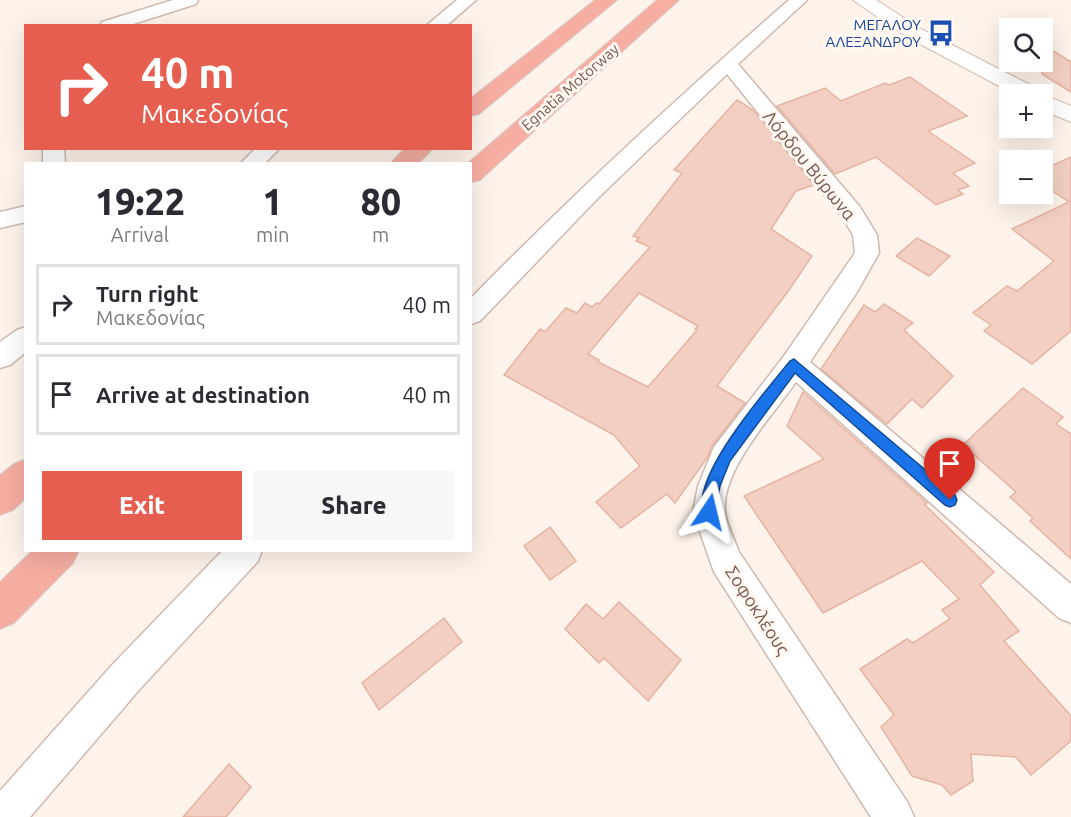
<!DOCTYPE html>
<html lang="en">
<head>
<meta charset="utf-8">
<style>
	body { margin:0; font-family:Ubuntu,sans-serif; background:#f7f7f7; color:#2b2b33; height:100vh; display:flex; flex-direction:column; font-size:22px; white-space:nowrap }
	* { box-sizing:border-box; margin:0 }
	p { font-size:20px; color:#7c7c81 }
	.icon { flex:none; width:33px; height:33px; fill:none; stroke:currentColor; stroke-width:2; stroke-linecap:round; stroke-linejoin:round }
	.map { position:relative; flex:1; overflow:hidden }
	.drawer { position:absolute; left:24px; top:162px; width:448px; height:390px; display:flex; flex-direction:column; background:#fff; border-radius:0px; box-shadow:0 6px 24px #0002 }
	.drawer>* { flex:none }
	.guide { position:absolute; left:24px; top:24px; width:448px; height:126px; border-radius:0px; box-shadow:0 6px 24px #0002; background:#e65e50; color:#fff; overflow:hidden }
	.controls { position:absolute; left:999px; top:18px; display:grid; gap:12px }
	.controls a { display:grid; place-items:center; width:54px; height:54px; border-radius:0px; background:#fff; box-shadow:0 6px 24px #0002; font-size:30px }
	.pin { position:absolute; display:grid; place-items:center; width:51px; height:51px; color:#fff; margin:-62px -26px; border-radius:50% 50% 50% 0; rotate:-45deg; box-shadow:0 0 6px #0007 }
	.pin .icon { rotate:45deg }
	.me { position:absolute; width:66px; margin:-33px; rotate:10deg; stroke-linejoin:round; filter:drop-shadow(0 0 4px #0008) }
	.turn { display:flex; align-items:center; gap:21px; height:126px; padding:0 18px; font-size:27px }
	.turn .icon { width:78px; height:78px; stroke-width:2.5 }
	.turn b { display:block; font-size:42px; line-height:51px }
	.eta { display:flex; justify-content:space-evenly; align-items:center; height:102px; text-align:center }
	.eta b { font-size:36px; font-weight:800; line-height:42px }
	.primary-button { display:flex; gap:12px; margin-top:auto; padding:12px 18px }
	.primary-button a { flex:1; height:69px; border-radius:0px; background:#e65e50; color:#fff; font-size:24px; font-weight:800; line-height:69px; text-align:center }
	.primary-button a+a { background:#f7f7f7; color:#2b2b33 }
	ul { padding:0; list-style:none }
	li { display:flex; align-items:center; gap:18px; height:81px; margin:0 12px 9px; padding:0 6px; border:3px solid #e1e1e2; border-radius:0px }
	li div { flex:1 }
	li b { display:block; font-size:22px }
	li em { font-style:normal }
	.map>svg:first-child { display:block }
	.building { fill:#f2cfc2; stroke:#e5b3a2; stroke-width:1.5; fill-rule:evenodd }
	.lines { fill:none; stroke-linecap:round; stroke-linejoin:round }
	.street-casing { stroke:#cfb9af; stroke-width:3 }
	.secondary-casing { stroke:#d5bbaf; stroke-width:2 }
	.highway-casing { stroke:#d9d0cd; stroke-width:2 }
	.street { fill:#fff; fill-rule:evenodd }
	.secondary { fill:#fff; fill-rule:evenodd }
	.highway { fill:#f6ada2; fill-rule:evenodd }
	.route { fill:#1a73e8; stroke:#114b97; stroke-width:1.5 }
	.labels { text-anchor:middle; dominant-baseline:central; stroke-width:6; stroke-linejoin:round; paint-order:stroke }
	.far-transit-label { font-size:15px; fill:#164399; stroke:#fff8f1; text-anchor:end }
	.far-street-label { font-size:15px; fill:#78564d; stroke:#fff8f1 }
	.street-label { font-size:18px; fill:#78564d; stroke:#fff8f1 }
</style>
</head>
<body>
<div class="map">
<svg width="1071" height="817" viewBox="0 0 1071 817">
	<rect width="100%" height="100%" fill="#fdf3ea"/>
	<g class="building">
		<polygon points="1042,44 1071,62 1071,92 1042,74"/>
		<polygon points="910,77 967,116 928,131 975,163 953,173 969,186 958,190 963,194 936,205 876,157 835,174 777,106 825,88 841,101 885,83 889,85"/>
		<path d="M 737,100 L 753,110 L 814,185 L 796,191 L 771,229 L 812,256 L 789,290 L 717,386 L 745,403 L 712,446 L 707,458 L 675,503 L 667,494 L 621,528 L 596,502 L 640,466 L 614,435 L 504,375 L 540,329 L 545,332 L 566,308 L 577,313 L 585,303 L 592,307 L 596,303 L 599,304 L 650,247 L 636,241 L 639,238 L 633,236 L 682,173 L 674,170 ZM 639,293 L 698,326 L 695,329 L 697,330 L 648,387 L 598,362 L 599,360 L 588,354 Z"/>
		<polygon points="1071,157 1071,331 1032,364 984,331 991,325 973,313 1007,286 1017,291 1054,261 1012,229 1069,202 1042,184 1042,170"/>
		<polygon points="917,238 950,256 929,276 896,256"/>
		<polygon points="884,304 913,323 904,330 953,376 922,408 912,399 887,424 821,369 864,305 875,312"/>
		<polygon points="1023,388 1063,417 1056,424 1071,434 1071,559 1030,521 1033,518 1010,497 1016,492 963,445"/>
		<polygon points="803,392 927,503 925,505 994,572 980,585 1019,631 1004,641 1071,716 1071,741 1031,775 1016,757 971,754 973,781 951,795 942,785 912,776 881,727 894,715 860,669 907,639 913,643 950,619 942,610 959,599 922,561 823,613 744,496 824,459 787,426"/>
		<polygon points="550,527 576,561 550,580 524,546"/>
		<polygon points="619,602 681,660 648,701 604,658 599,663 565,629 586,604 603,619"/>
		<polygon points="444,618 462,642 379,710 362,683"/>
		<polygon points="229,764 251,787 226,817 183,817"/>
	</g>
	<g class="lines">
		<g class="street-casing">
			<g id="street">
				<polygon points="173,0 198,0 196,4 127,26 100,26 102,22"/>
				<polygon points="457,0 476,0 446,26 426,26"/>
				<path d="M 789,0 L 807,0 L 738,64 L 860,207 L 877,235 L 879,253 L 857,292 L 810,362 L 1071,584 L 1071,623 L 1059,618 L 796,382 C 773,415 721,470 725,512 C 726,524 735,540 739,552 L 908,803 L 914,817 L 871,817 L 714,572 L 693,512 L 698,486 L 714,447 L 784,356 L 855,253 L 853,235 L 843,218 L 727,74 L 598,198 L 480,321 L 471,324 L 471,298 C 573,194 680,95 789,0 Z"/>
				<polygon points="43,148 64,148 65,164 43,164"/>
				<polygon points="256,148 280,148 264,164 240,164"/>
				<polygon points="26,206 26,222 0,228 0,212"/>
				<polygon points="26,327 26,352 10,365 0,368 0,342 17,330"/>
				<polygon points="223,550 262,550 258,561 139,690 30,817 0,817 0,791 113,664"/>
			</g>
		</g>
		<g class="secondary-casing">
			<polygon id="secondary" points="853,0 876,0 921,29 1038,89 1041,94 1042,94 1071,106 1071,122 1042,110 1042,94 1014,94 907,37"/>
		</g>
		<g class="highway-casing">
			<g id="highway">
				<polygon points="595,0 617,0 479,114 471,116 471,98"/>
				<polygon points="657,0 679,0 480,180 471,182 471,164 467,164"/>
				<polygon points="405,148 433,148 418,164 390,164"/>
				<polygon points="26,459 26,498 13,510 0,515 0,475 14,464"/>
				<polygon points="33,550 79,550 73,563 14,623 0,629 0,582"/>
			</g>
		</g>
		<use href="#street" class="street"/>
		<use href="#secondary" class="secondary"/>
		<use href="#highway" class="highway"/>
	</g>
	<path class="route" d="M 794,359 L 955,495 L 957,500 L 955,505 L 950,507 L 945,505 L 795,373 L 730,461 L 720,486 L 714,517 L 709,519 L 704,517 C 687,479 767,390 790,361 Z"/>
	<defs>
		<g id="bus-bare" transform="scale(2.07)"><path d="M-5-6H5V4H4V6H2V4H-2V6H-4V4H-5ZM-3.5-4V0h7V-4ZM-3.5 1.2v1.5H-2V1.2ZM2 1.2v1.5H3.5V1.2Z" fill="#1a4fb4" stroke="#fff8f1" stroke-width="2.5" paint-order="stroke"/></g>
	</defs>
	<g fill-rule="evenodd">
		<use href="#bus-bare" x="941" y="33"/>
	</g>
	<g class="labels">
		<g class="far-transit-label">
			<text x="921" y="24">ΜΕΓΑΛΟΥ<tspan x="921" dy="17">ΑΛΕΞΑΝΔΡΟΥ</tspan></text>
		</g>
		<g class="far-street-label">
			<text transform="translate(570 87) rotate(-41)">Egnatia Motorway</text>
		</g>
		<g class="street-label">
			<text transform="translate(810 165) rotate(51)">Λόρδου Βύρωνα</text>
			<text transform="translate(758 610) rotate(57)">Σοφοκλέους</text>
		</g>
	</g>
</svg>
<div class="controls">
<a><svg class="icon" aria-label="search" viewBox="0 0 24 24"><circle cx="10" cy="10" r="6"/><path d="M15 15l6 6"/></svg></a>
<a>+</a>
<a>−</a>
</div>
<div class="pin" style="left:950px;top:500px;background:#d93025"><svg class="icon" aria-label="arrive" viewBox="0 0 24 24"><path d="M6 21V4h12l-3 4 3 4H6"/></svg></div>
<svg class="me" style="left:709px;top:512px" viewBox="-20 -20 40 40"><path d="M0-17L14 15 0 8-14 15z" fill="#1a73e8" stroke="#fff" stroke-width="4"/></svg>
<div class="guide">
<div class="turn"><svg class="icon" aria-label="right" viewBox="0 0 24 24"><path d="M7 20v-9h11M14 6l5 5-5 5"/></svg><div><b>40 m</b>Μακεδονίας</div></div>
</div>
<section class="drawer">
<div class="eta">
<div><b>19:22</b><p>Arrival</p></div>
<div><b>1</b><p>min</p></div>
<div><b>80</b><p>m</p></div>
</div>
<ul>
<li><svg class="icon" aria-label="right" viewBox="0 0 24 24"><path d="M7 20v-9h11M14 6l5 5-5 5"/></svg><div><b>Turn right</b><p>Μακεδονίας</p></div><em>40 m</em></li>
<li><svg class="icon" aria-label="arrive" viewBox="0 0 24 24"><path d="M6 21V4h12l-3 4 3 4H6"/></svg><div><b>Arrive at destination</b></div><em>40 m</em></li>
</ul>
<div class="primary-button"><a>Exit</a><a>Share</a></div>
</section>
</div>
</body>
</html>
